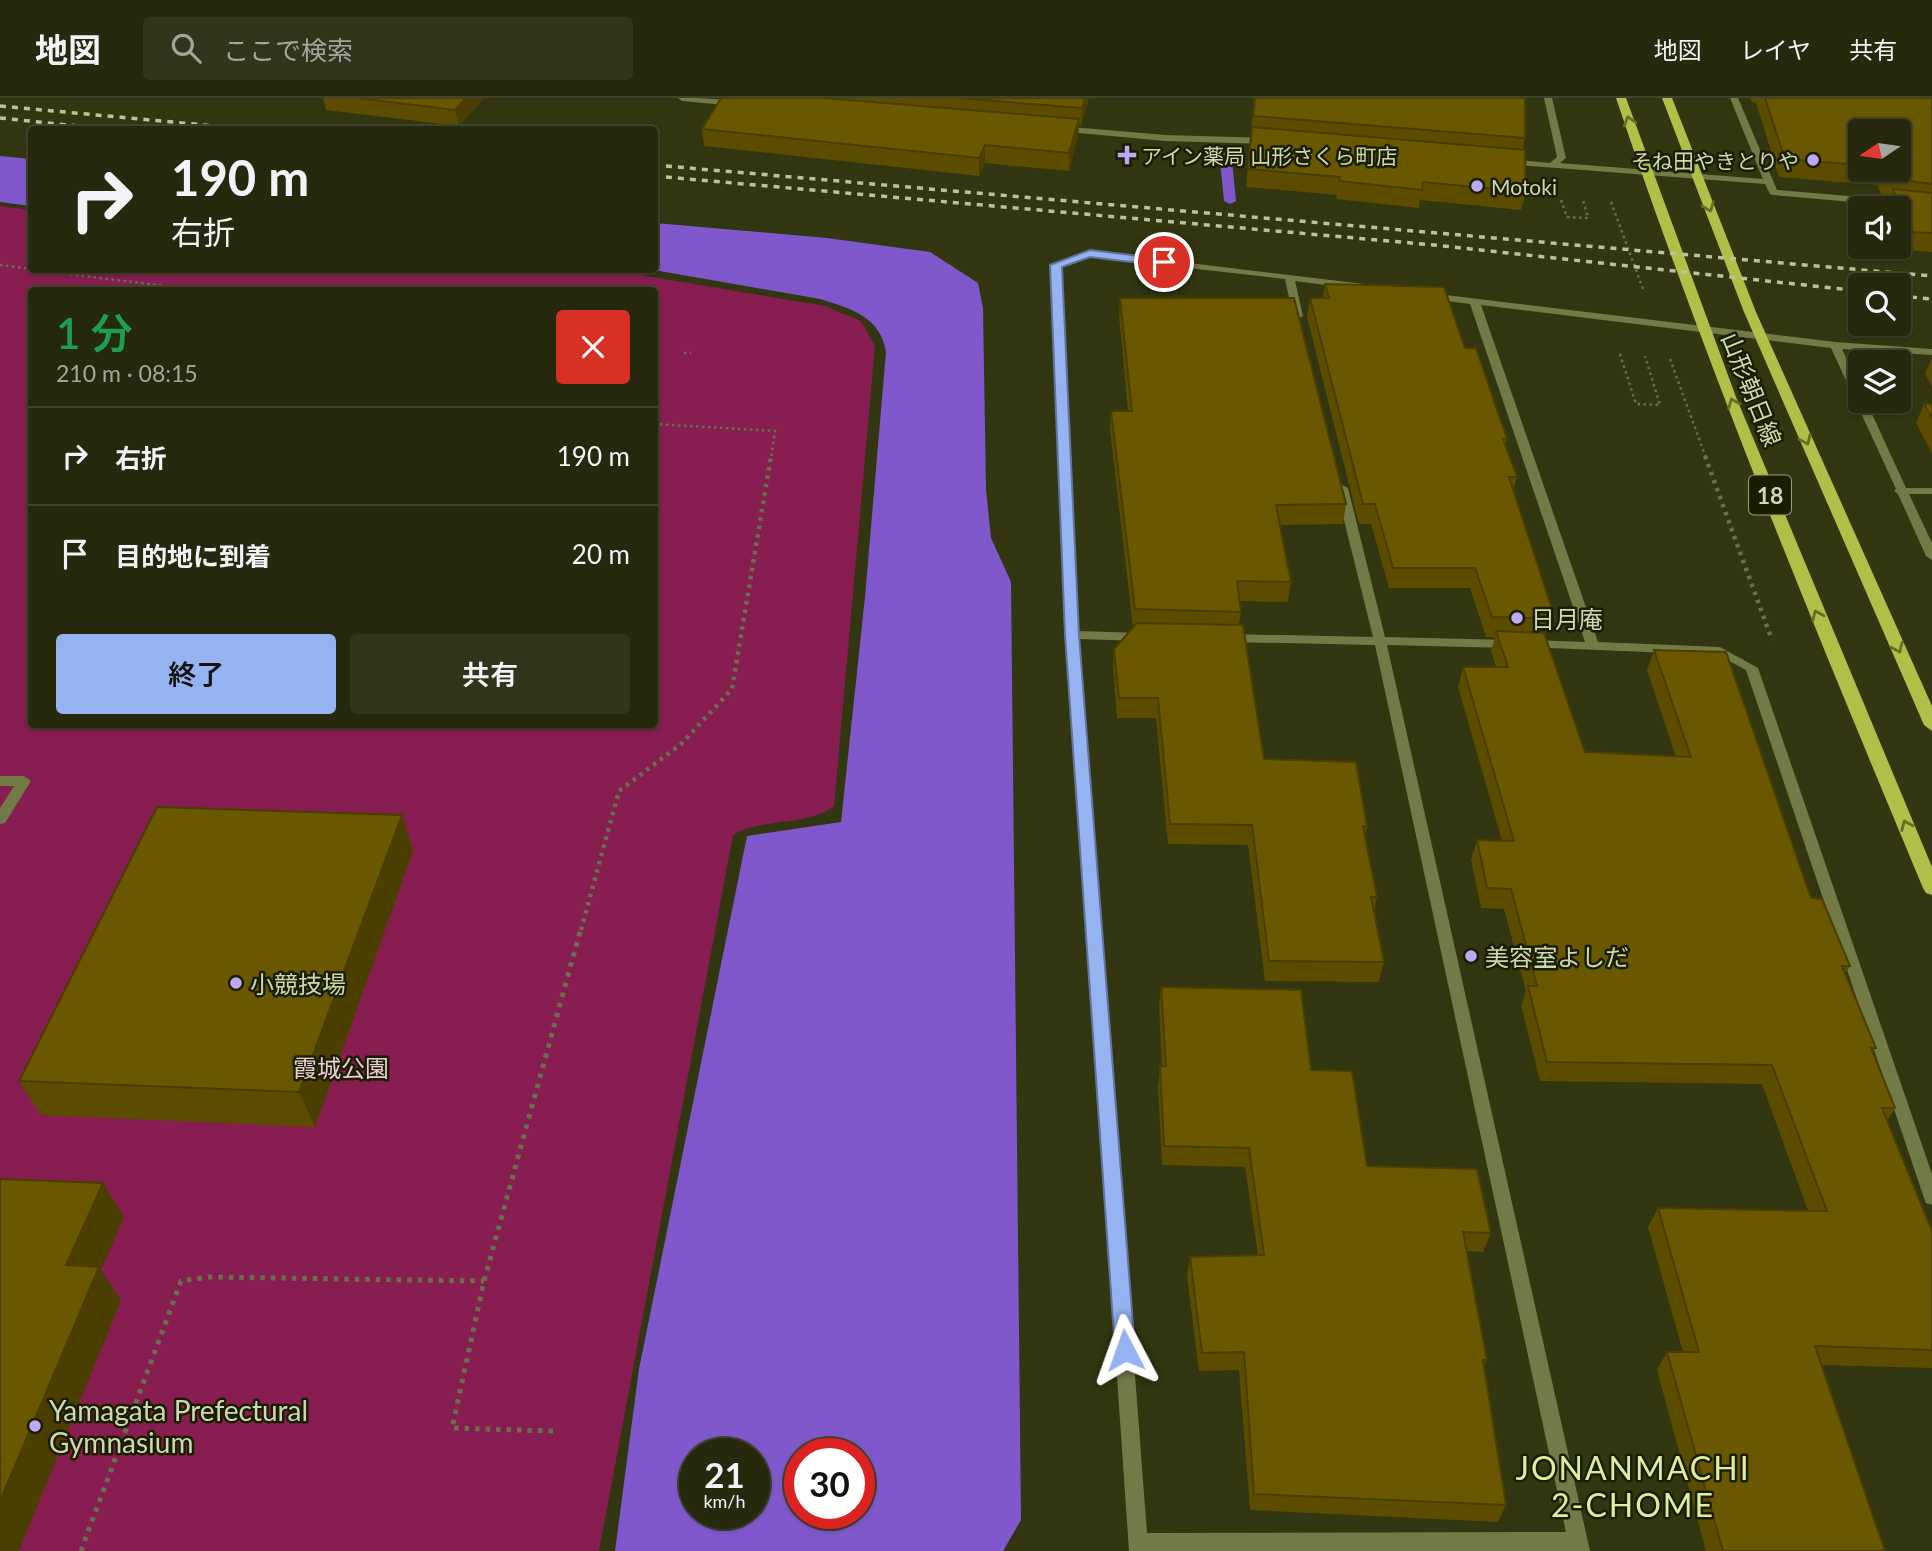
<!DOCTYPE html>
<html lang="ja">
<head>
<meta charset="utf-8">
<style>
	body { margin:0; font-family:Lato,"Noto Sans JP",sans-serif; background:#32351b; color:#f1f3f6; height:100vh; display:flex; flex-direction:column; font-size:26px; white-space:nowrap }
	* { box-sizing:border-box; margin:0 }
	p { font-size:23px; color:#a4a69d }
	.icon { flex:none; width:38px; height:38px; fill:none; stroke:currentColor; stroke-width:2; stroke-linecap:round; stroke-linejoin:round }
	.map { position:relative; flex:1; overflow:hidden }
	.side { position:absolute; left:28px; top:189px; width:630px; height:441px; display:flex; flex-direction:column; background:#26290d; border-radius:7px; box-shadow:0 2px 5px #0004,0 0 0 2px #42452e }
	.side>* { flex:none }
	.hud { position:absolute; left:28px; top:28px; width:630px; height:147px; border-radius:7px; box-shadow:0 2px 5px #0004,0 0 0 2px #42452e; background:#26290d; color:#f1f3f6; overflow:hidden }
	.needle { width:46px; rotate:257deg }
	.fabs { position:absolute; left:1848px; top:21px; display:grid; gap:14px }
	.fabs a { display:grid; place-items:center; width:63px; height:63px; border-radius:7px; background:#26290d; box-shadow:0 2px 5px #0004,0 0 0 2px #42452e; font-size:35px }
	.speed { position:absolute; left:679px; top:1340px; display:flex; gap:14px; font-size:35px; font-weight:700; text-align:center }
	.speed>* { display:grid; place-content:center; width:91px; height:91px; border-radius:50%; background:#26290d; box-shadow:0 2px 5px #0004,0 0 0 2px #42452e; line-height:1 }
	.speed small { font-size:18px; font-weight:400 }
	.speed .limit { border:10px solid #d22; background:#fff; color:#111 }
	.pin { position:absolute; display:grid; place-items:center; width:60px; height:60px; color:#fff; margin:-30px; border:4px solid #fff; border-radius:50%; box-shadow:0 2px 7px #0007 }
	.me { position:absolute; width:77px; margin:-38px; rotate:356deg; stroke-linejoin:round; filter:drop-shadow(0 0 5px #0008) }
	.turn { display:flex; align-items:center; gap:24px; height:147px; padding:0 28px; font-size:32px }
	.turn .icon { width:91px; height:91px; stroke-width:2.5 }
	.turn b { display:block; font-size:49px; line-height:60px }
	.round { display:grid; place-items:center; flex:none; width:74px; height:74px; border-radius:7px; background:#32351b }
	.headline { display:flex; align-items:center; justify-content:space-between; height:119px; padding:0 28px }
	h1 { font-size:42px; font-weight:600; line-height:52px; color:#1e9e55 }
	.primary-button { display:flex; gap:14px; margin-top:auto; padding:14px 28px }
	.primary-button a { flex:1; height:80px; border-radius:7px; background:#95b2f1; color:#111; font-size:28px; font-weight:600; line-height:80px; text-align:center }
	.primary-button a+a { background:#32351b; color:#f1f3f6 }
	ul { padding:0; list-style:none }
	li { display:flex; align-items:center; gap:21px; height:98px; padding:0 28px; border-top:2px solid #42452e }
	li div { flex:1 }
	li b { display:block; font-size:26px }
	li em { font-style:normal }
	header { display:flex; align-items:center; gap:42px; box-sizing:border-box; height:98px; padding:0 35px; background:#26290d; border-bottom:2px solid #42452e }
	header strong { font-size:33px }
	nav { display:flex; gap:38px; margin-inline-start:auto; font-size:24px }
	.search { width:490px; height:63px; background:#32351b; display:flex; align-items:center; gap:18px; box-sizing:border-box; padding:0 24px; border-radius:7px; color:#a4a69d; font-size:26px }
	.map>svg:first-child { display:block }
	.green { fill:#871d51; fill-rule:evenodd }
	.water { fill:#7f59cb; fill-rule:evenodd }
	.lines { fill:none; stroke-linecap:round; stroke-linejoin:round }
	.stream { fill:#7f59cb; fill-rule:evenodd }
	.path-far2 { stroke:#6a704b; stroke-width:2.5; stroke-dasharray:2.5 3.5; stroke-linecap:butt }
	.path-far1 { stroke:#6a704b; stroke-width:4.5; stroke-dasharray:3.5 5; stroke-linecap:butt }
	.path { stroke:#6a704b; stroke-width:5; stroke-dasharray:4.5 6; stroke-linecap:butt }
	.service { fill:#727a45; fill-rule:evenodd }
	.minor { fill:#727a45; fill-rule:evenodd }
	.primary { fill:#b1bf48; fill-rule:evenodd }
	.rail { stroke:#bbc29e; stroke-width:3.5; stroke-dasharray:6 6; stroke-linecap:butt }
	.wall { fill:#5b4c00; fill-rule:evenodd }
	.shaded-wall { fill:#4a3e00 }
	.building { fill:#6a5800; stroke:#4a3e00; stroke-width:2 }
	.oneway { stroke:#666e24 }
	.route { fill:#95b2f1; stroke:#61749d; stroke-width:2 }
	.poi-dot { fill:#bda9f5; stroke:#1a1e01; stroke-width:2.5 }
	.labels { text-anchor:middle; dominant-baseline:central; stroke-width:5; stroke-linejoin:round; paint-order:stroke }
	.far-poi-label { font-size:21px; fill:#d0d7b3; stroke:#1a1e01; text-anchor:start }
	.shield { fill:#1a1e01; stroke:#99a07e; stroke-width:2 }
	.shield-label { font-size:23px; font-weight:bold; fill:#d0d7b3 }
	.street-label { font-size:24px; fill:#d0d7b3; stroke:#1a1e01 }
	.poi-label { font-size:24px; fill:#d0d7b3; stroke:#1a1e01; text-anchor:start }
	.park-label { font-size:24px; fill:#ebcad5; stroke:#1a1e01 }
	.near-poi-label { font-size:28px; fill:#d0d7b3; stroke:#1a1e01; text-anchor:start }
	.near-neighbourhood-label { font-size:32px; letter-spacing:2px; fill:#e0eca2; stroke:#1a1e01 }
</style>
</head>
<body>
<header>
<strong>地図</strong>
<div class="search"><svg class="icon" aria-label="search" viewBox="0 0 24 24"><circle cx="10" cy="10" r="6"/><path d="M15 15l6 6"/></svg>ここで検索</div>
<nav><a>地図</a><a>レイヤ</a><a>共有</a></nav>
</header>
<div class="map">
<svg width="1932" height="1453" viewBox="0 0 1932 1453">
	<rect width="100%" height="100%" fill="#323711"/>
	<path class="green" d="M 0,108 L 31,112 L 32,172 L 611,172 L 825,208 L 861,223 L 875,248 L 834,708 C 806,729 764,719 733,737 L 599,1453 L 0,1453 ZM 32,192 L 654,192 L 654,626 L 32,626 Z"/>
	<g class="water">
		<polygon points="0,58 31,61 31,108 0,104"/>
		<path d="M 655,125 L 827,140 L 930,154 L 978,185 L 983,210 L 986,391 L 991,440 L 1011,484 L 1021,1422 L 1003,1453 L 615,1453 L 639,1271 L 747,738 L 841,724 L 865,499 L 886,254 C 881,219 850,210 820,201 L 654,172 ZM 695,1356 L 754,1356 L 754,1416 L 695,1416 ZM 800,1356 L 859,1356 L 859,1416 L 800,1416 Z"/>
	</g>
	<g class="lines">
		<polygon class="stream" points="1225,50 1231,53 1236,103 1230,106 1224,103 1219,53"/>
		<g class="path-far2">
			<polyline points="1561,102 1567,119 1588,120 1583,102"/>
			<polyline points="1611,104 1643,191"/>
			<polyline points="0,167 32,171"/>
			<polyline points="34,172 199,192"/>
			<polyline points="684,255 691,255"/>
			<polyline points="1620,256 1636,306 1660,307 1645,258"/>
			<polyline points="1670,261 1706,360"/>
			<polyline points="654,326 775,333 771,360"/>
		</g>
		<g class="path-far1">
			<polyline points="1705,358 1772,542"/>
			<polyline points="581,832 619,693 681,646 732,591 771,358"/>
		</g>
		<g class="path">
			<polyline points="553,1333 452,1330 484,1183 581,830"/>
			<polyline points="81,1453 181,1183 209,1179 484,1183"/>
		</g>
		<g class="service">
			<path d="M 678,0 C 696,0 724,0 740,5 L 736,8 L 682,3 Z"/>
			<polygon points="1544,0 1552,0 1566,60 1560,65 1763,81 1730,0 1738,0 1777,92 1932,105 1932,111 1773,97 1770,96 1765,86 1504,66 1502,64 1507,61 1550,65 1557,59"/>
			<polygon points="1060,28 1165,37 1267,40 1271,43 1267,46 1165,43 1057,33 1057,29"/>
			<polygon points="0,678 24,678 31,683 5,725 0,726 0,710 14,688 0,688"/>
		</g>
		<g class="minor">
			<polygon points="1090,153 1364,186 1369,189 1364,192 1295,183 1303,218 1298,221 1293,218 1285,181 1091,159 1061,169 1078,533 1142,535 1148,539 1142,543 1079,541 1147,1435 1566,1434 1375,547 1229,544 1223,540 1229,536 1373,539 1336,390 1342,387 1348,390 1385,539 1510,542 1516,546 1510,550 1387,547 1590,1453 1129,1453 1066,537 1051,167"/>
			<polygon points="1429,195 1835,244 1932,251 1932,257 1842,251 1860,290 1860,303 1866,303 1906,390 1932,390 1932,396 1909,396 1932,445 1932,462 1926,458 1898,396 1894,393 1896,391 1831,250 1481,207 1598,544 1720,549 1758,570 1932,1076 1932,1107 1926,1105 1924,1100 1746,572 1718,557 1526,549 1524,546 1530,542 1585,544 1470,206 1425,200 1425,196"/>
		</g>
		<g class="primary">
			<path d="M 1616,0 L 1626,0 L 1736,299 L 1932,769 L 1932,797 L 1926,795 L 1923,790 C 1814,529 1706,268 1616,0 Z"/>
			<polygon points="1662,0 1672,0 1756,214 1932,608 1932,633 1924,627 1744,214"/>
		</g>
		<g class="rail">
			<polyline points="0,8 258,32"/>
			<polyline points="0,20 117,32"/>
			<polyline points="654,67 1932,178"/>
			<polyline points="654,78 1434,147 1860,193"/>
			<polyline points="1899,198 1932,201"/>
		</g>
	</g>
	<g class="wall">
		<polygon points="323,0 484,0 459,28 326,12"/>
		<polygon points="721,0 1089,0 1081,27 1079,27 1078,38 1069,73 985,65 979,78 704,48 702,31"/>
		<polygon points="1254,0 1525,40 1523,51 1526,94 1521,112 1420,102 1419,110 1336,101 1337,97 1246,89"/>
		<path d="M 1750,0 L 1932,0 L 1932,154 L 1902,152 L 1899,144 L 1899,110 L 1886,110 L 1890,99 L 1882,98 L 1877,87 L 1779,79 L 1756,5 L 1752,4 ZM 1860,33 L 1899,72 L 1860,72 Z"/>
		<polygon points="1325,186 1465,250 1507,341 1505,347 1517,379 1513,392 1552,511 1546,531 1536,531 1535,534 1585,654 1676,659 1647,572 1654,552 1811,800 1850,868 1845,876 1876,950 1873,954 1895,1010 1887,1023 1932,1133 1932,1270 1821,1267 1885,1453 1706,1453 1657,1272 1667,1254 1683,1254 1648,1129 1658,1110 1808,1113 1762,986 1540,983 1521,908 1526,893 1504,811 1481,810 1471,762 1477,742 1502,743 1458,589 1463,569 1496,569 1491,553 1495,540 1486,539 1470,490 1389,490 1371,426 1359,426 1307,219 1310,200 1323,200"/>
		<polygon points="1120,200 1346,406 1343,426 1280,427 1291,484 1288,504 1240,503 1241,514 1239,527 1264,661 1367,728 1365,738 1377,799 1374,813 1384,864 1379,884 1265,883 1248,747 1168,746 1156,620 1117,620 1113,571 1114,551 1133,529 1110,332 1111,313 1128,313 1119,218"/>
		<polygon points="1932,260 1932,289 1925,276"/>
		<polygon points="1924,306 1932,306 1932,355 1916,325"/>
		<polygon points="402,717 413,753 315,1029 41,1017 19,983"/>
		<polygon points="1161,889 1311,972 1367,1068 1491,1135 1483,1154 1466,1153 1487,1262 1484,1269 1506,1407 1498,1424 1250,1412 1239,1272 1199,1273 1187,1178 1190,1159 1258,1157 1245,1069 1162,1067 1158,988 1160,968 1162,968 1159,908"/>
	</g>
	<g class="shaded-wall">
		<polygon points="466,0 484,0 459,28 455,12"/>
		<polygon points="1085,0 1089,0 1081,27 1082,10"/>
		<polygon points="1079,21 1078,38 1069,73 1069,55"/>
		<polygon points="985,47 985,65 979,78 979,60"/>
		<polygon points="402,717 413,753 315,1029 299,994"/>
		<polygon points="103,1085 124,1119 101,1172 121,1202 19,1453 0,1453 0,1403 66,1167"/>
	</g>
	<g class="building">
		<polygon points="358,0 466,0 455,12"/>
		<polygon points="721,0 824,0 1079,21 1069,55 985,47 979,60 702,31"/>
		<polygon points="959,0 1085,0 1082,10"/>
		<polygon points="1255,0 1525,0 1525,40 1253,18"/>
		<polygon points="1765,0 1932,0 1932,86 1889,80 1885,72 1899,72 1899,33 1860,33 1860,67 1785,61"/>
		<polygon points="1252,29 1525,52 1526,94 1423,84 1422,92 1339,83 1340,79 1248,71"/>
		<polygon points="1893,91 1932,95 1932,135 1909,134"/>
		<polygon points="1325,186 1444,189 1465,250 1476,250 1507,341 1503,341 1517,379 1509,379 1552,511 1536,511 1539,520 1492,519 1475,470 1393,470 1375,406 1363,406 1310,200 1329,200"/>
		<polygon points="1120,200 1294,200 1346,406 1276,407 1291,484 1237,483 1241,514 1135,511 1111,313 1132,313"/>
		<polygon points="1924,306 1932,306 1932,320"/>
		<polygon points="1137,525 1243,527 1264,661 1356,664 1367,728 1363,728 1377,799 1371,799 1384,864 1269,863 1252,727 1170,726 1158,600 1119,600 1114,551"/>
		<polygon points="1496,533 1544,535 1585,654 1691,659 1654,552 1726,554 1811,800 1822,801 1850,868 1842,868 1876,950 1871,950 1895,1010 1882,1010 1932,1133 1932,1252 1815,1248 1885,1453 1723,1453 1667,1254 1699,1254 1658,1110 1827,1113 1772,967 1547,964 1528,888 1537,888 1511,791 1487,790 1477,742 1514,743 1463,569 1508,569"/>
		<polygon points="157,709 402,717 299,994 19,983"/>
		<polygon points="1161,889 1301,892 1311,972 1352,973 1367,1068 1477,1071 1491,1135 1463,1134 1487,1262 1483,1262 1506,1407 1254,1396 1244,1254 1202,1255 1190,1159 1264,1157 1249,1050 1164,1048 1160,968 1166,968"/>
		<polygon points="0,1081 103,1085 66,1167 99,1169 0,1403"/>
	</g>
	<defs><path id="oneway-chevron" d="M-2-3.5L2.5 0L-2 3.5" fill="none" stroke-width="1.6" stroke-linecap="round" stroke-linejoin="round" transform="scale(1.75)"/></defs>
	<g class="oneway">
		<use href="#oneway-chevron" transform="translate(1629 23) rotate(-108)"/>
		<use href="#oneway-chevron" transform="translate(1709 109) rotate(69)"/>
		<use href="#oneway-chevron" transform="translate(1733 305) rotate(-112)"/>
		<use href="#oneway-chevron" transform="translate(1806 342) rotate(66)"/>
		<use href="#oneway-chevron" transform="translate(1817 517) rotate(-113)"/>
		<use href="#oneway-chevron" transform="translate(1898 550) rotate(66)"/>
		<use href="#oneway-chevron" transform="translate(1906 727) rotate(-113)"/>
	</g>
	<polygon class="route" points="1090,152 1164,161 1170,164 1164,168 1090,159 1062,169 1079,537 1135,1252 1132,1259 1125,1262 1118,1259 1115,1252 1065,537 1050,167"/>
	<g class="poi-dot">
		<path d="M1123.5 46.5h7v7h7v7h-7v7h-7v-7h-7v-7h7z"/>
		<circle cx="1813" cy="62" r="7"/>
		<circle cx="1477" cy="88" r="7"/>
		<circle cx="1517" cy="520" r="7"/>
		<circle cx="1471" cy="858" r="7"/>
		<circle cx="236" cy="885" r="7"/>
		<circle cx="35" cy="1328" r="7"/>
	</g>
	<g class="labels">
		<g class="far-poi-label">
			<text x="1141" y="57">アイン薬局 山形さくら町店</text>
			<text x="1799" y="62" text-anchor="end">そね田やきとりや</text>
			<text x="1491" y="88">Motoki</text>
		</g>
		<rect class="shield" x="1749" y="377.5" width="42" height="39" rx="5"/>
		<g class="shield-label">
			<text x="1770" y="397">18</text>
		</g>
		<g class="street-label">
			<text transform="translate(1752 291) rotate(68)">山形朝日線</text>
		</g>
		<g class="poi-label">
			<text x="1531" y="520">日月庵</text>
			<text x="1485" y="858">美容室よしだ</text>
			<text x="250" y="885">小競技場</text>
		</g>
		<g class="park-label">
			<text x="341" y="969">霞城公園</text>
		</g>
		<g class="near-poi-label">
			<text x="49" y="1312">Yamagata Prefectural<tspan x="49" dy="32">Gymnasium</tspan></text>
		</g>
		<g class="near-neighbourhood-label">
			<text x="1633" y="1369">JONANMACHI<tspan x="1633" dy="37">2-CHOME</tspan></text>
		</g>
	</g>
</svg>
<div class="fabs">
<a><svg class="needle" viewBox="-14 -14 28 28"><path d="M0-13l5 13h-10z" fill="#e53935"/><path d="M0 13l5-13h-10z" fill="#a4a69d"/></svg></a>
<a><svg class="icon" aria-label="sound" viewBox="0 0 24 24"><path d="M4 9h4l5-4v14l-5-4H4zM17 9q2 3 0 6"/></svg></a>
<a><svg class="icon" aria-label="search" viewBox="0 0 24 24"><circle cx="10" cy="10" r="6"/><path d="M15 15l6 6"/></svg></a>
<a><svg class="icon" aria-label="layers" viewBox="0 0 24 24"><path d="M12 4l9 5-9 5-9-5zM3 14l9 5 9-5"/></svg></a>
</div>
<div class="speed"><div>21<small>km/h</small></div><div class="limit">30</div></div>
<div class="pin" style="left:1164px;top:164px;background:#d93025"><svg class="icon" aria-label="arrive" viewBox="0 0 24 24"><path d="M6 21V4h12l-3 4 3 4H6"/></svg></div>
<svg class="me" style="left:1125px;top:1252px" viewBox="-20 -20 40 40"><path d="M0-17L14 15 0 8-14 15z" fill="#95b2f1" stroke="#fff" stroke-width="4"/></svg>
<div class="hud">
<div class="turn"><svg class="icon" aria-label="right" viewBox="0 0 24 24"><path d="M7 20v-9h11M14 6l5 5-5 5"/></svg><div><b>190 m</b>右折</div></div>
</div>
<section class="side">
<div class="headline"><div><h1>1 分</h1><p>210 m · 08:15</p></div><a class="round" style="background:#d93025;color:#fff"><svg class="icon" aria-label="close" viewBox="0 0 24 24"><path d="M6 6l12 12M18 6L6 18"/></svg></a></div>
<ul>
<li><svg class="icon" aria-label="right" viewBox="0 0 24 24"><path d="M7 20v-9h11M14 6l5 5-5 5"/></svg><div><b>右折</b></div><em>190 m</em></li>
<li><svg class="icon" aria-label="arrive" viewBox="0 0 24 24"><path d="M6 21V4h12l-3 4 3 4H6"/></svg><div><b>目的地に到着</b></div><em>20 m</em></li>
</ul>
<div class="primary-button"><a>終了</a><a>共有</a></div>
</section>
</div>
</body>
</html>
